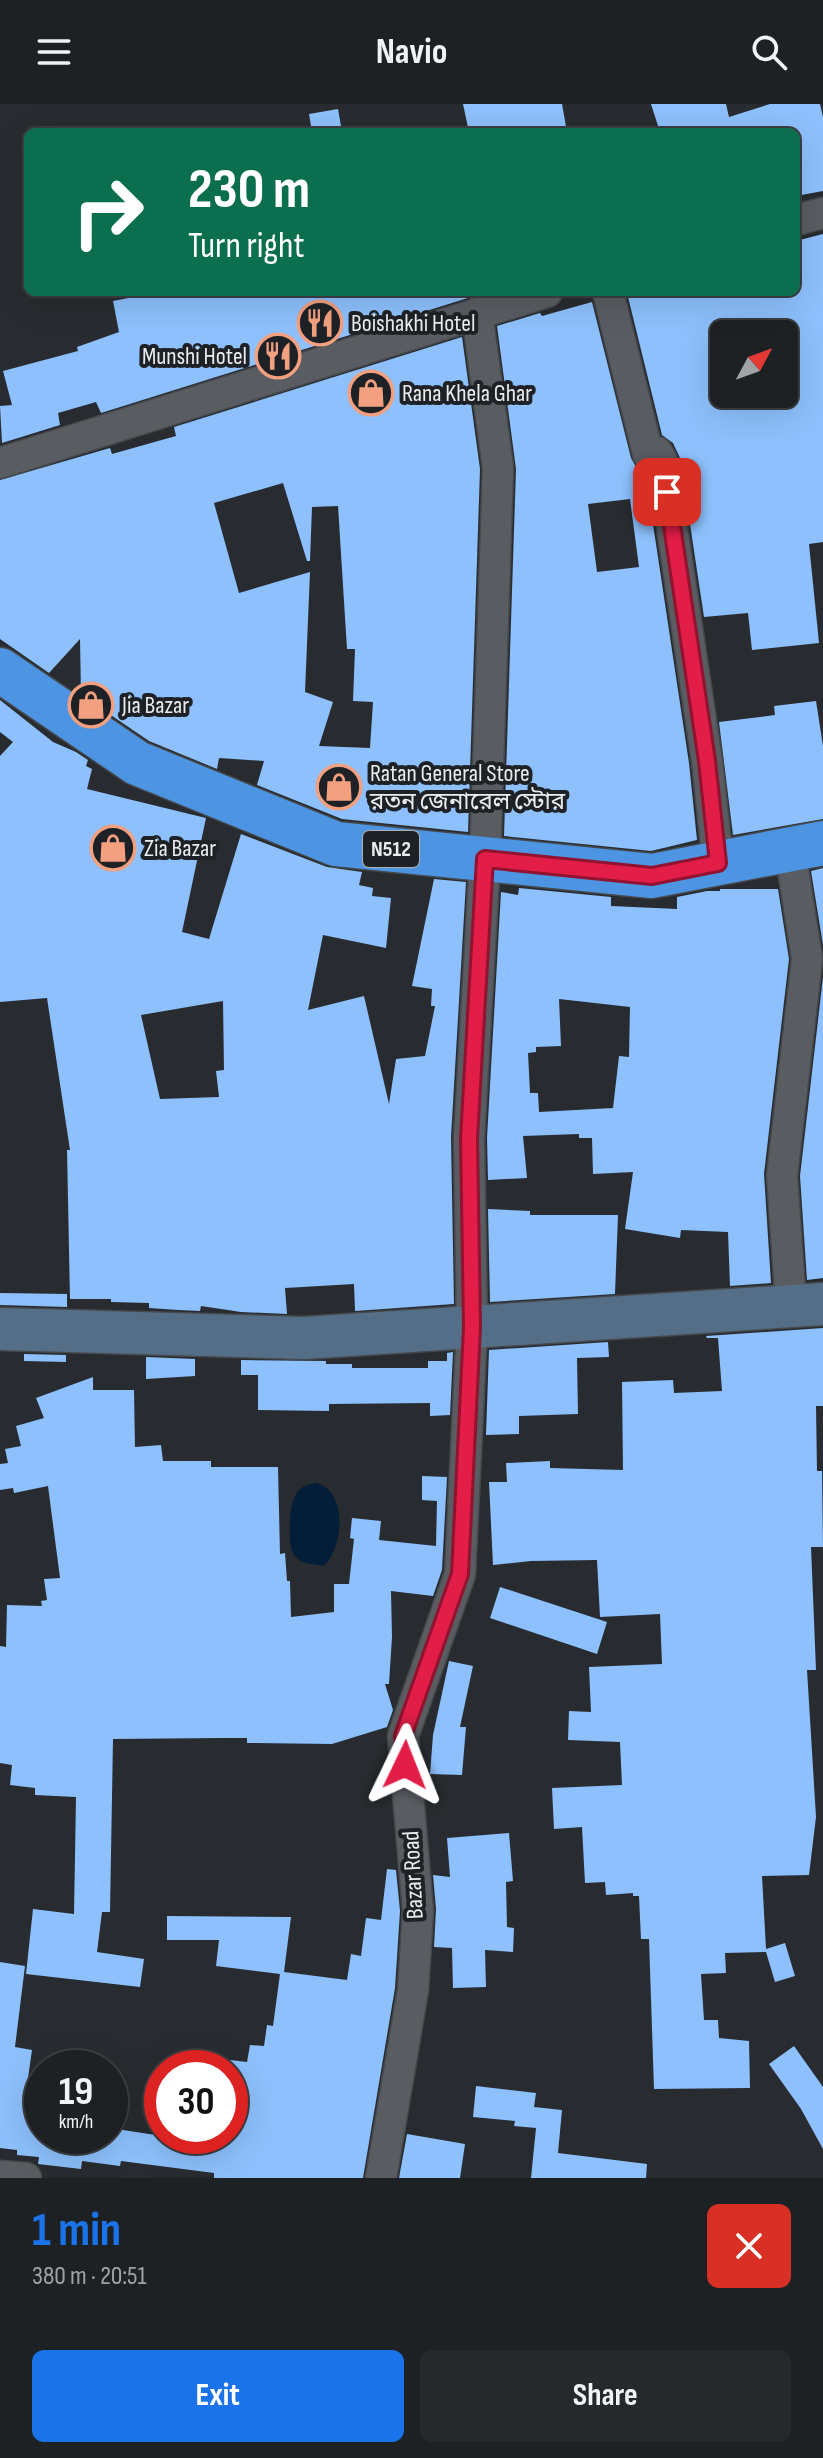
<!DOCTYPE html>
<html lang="en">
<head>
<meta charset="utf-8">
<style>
	body { margin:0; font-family:"Sofia Sans Condensed","Noto Sans Bengali",sans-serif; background:#26292c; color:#f1f3f6; height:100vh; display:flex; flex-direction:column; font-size:30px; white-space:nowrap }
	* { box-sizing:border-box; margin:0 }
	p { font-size:26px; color:#a1a3a6 }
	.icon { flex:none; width:44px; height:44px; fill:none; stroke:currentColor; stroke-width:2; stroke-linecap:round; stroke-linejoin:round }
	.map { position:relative; height:2074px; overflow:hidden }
	.details { display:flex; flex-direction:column; background:#1e2124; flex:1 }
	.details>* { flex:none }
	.banner { position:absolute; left:24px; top:24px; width:776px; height:168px; border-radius:12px; box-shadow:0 8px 32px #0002,0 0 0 2px #3c3e41; background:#0b6e4f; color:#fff; overflow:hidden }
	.needle { width:52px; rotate:49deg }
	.fabs { position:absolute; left:710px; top:216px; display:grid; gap:16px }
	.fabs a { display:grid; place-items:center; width:88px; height:88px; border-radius:12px; background:#1e2124; box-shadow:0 8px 32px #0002,0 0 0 2px #3c3e41; font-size:40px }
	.speed { position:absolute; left:24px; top:1946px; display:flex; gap:16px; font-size:40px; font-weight:700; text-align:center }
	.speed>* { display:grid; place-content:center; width:104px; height:104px; border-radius:50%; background:#1e2124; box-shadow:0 8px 32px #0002,0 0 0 2px #3c3e41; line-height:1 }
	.speed small { font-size:20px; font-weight:400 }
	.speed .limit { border:12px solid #d22; background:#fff; color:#111 }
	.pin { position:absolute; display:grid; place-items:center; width:68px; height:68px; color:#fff; margin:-34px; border-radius:16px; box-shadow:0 4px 12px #0006 }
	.me { position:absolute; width:88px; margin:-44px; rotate:2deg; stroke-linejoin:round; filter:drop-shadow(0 0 6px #0008) }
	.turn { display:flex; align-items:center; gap:28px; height:168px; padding:0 32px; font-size:36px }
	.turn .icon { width:104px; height:104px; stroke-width:2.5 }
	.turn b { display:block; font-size:56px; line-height:68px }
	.round { display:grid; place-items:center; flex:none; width:84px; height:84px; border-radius:12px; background:#26292c }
	.head { display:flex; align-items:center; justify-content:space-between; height:136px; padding:0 32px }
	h1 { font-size:48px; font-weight:700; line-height:60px; color:#1a73e8 }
	.button { display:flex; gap:16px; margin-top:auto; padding:16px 32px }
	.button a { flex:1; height:92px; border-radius:12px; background:#1a73e8; color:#fff; font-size:32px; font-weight:700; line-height:92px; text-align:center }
	.button a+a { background:#26292c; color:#f1f3f6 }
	header { display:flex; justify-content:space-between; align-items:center; height:104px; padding:0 32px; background:#1e2124; font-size:36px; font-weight:700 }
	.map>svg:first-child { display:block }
	.water { fill:#041d38 }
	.building { fill:#8dc0fc; fill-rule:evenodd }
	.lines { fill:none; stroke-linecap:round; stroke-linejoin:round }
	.street-casing { stroke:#45484c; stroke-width:33 }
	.secondary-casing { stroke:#45484c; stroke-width:45 }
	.highway-casing { stroke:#45484c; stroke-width:47 }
	.street { stroke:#595d62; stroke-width:30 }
	.secondary { stroke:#556e88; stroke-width:42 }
	.highway { stroke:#4d94e2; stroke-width:44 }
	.route-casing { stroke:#92132f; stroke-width:20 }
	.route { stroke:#e11d48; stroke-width:14 }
	.labels { text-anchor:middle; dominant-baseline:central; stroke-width:8; stroke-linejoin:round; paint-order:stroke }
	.shield { fill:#1e2226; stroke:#adafb3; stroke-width:2 }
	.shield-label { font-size:22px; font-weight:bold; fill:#eaecef }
	.poi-label { font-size:24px; fill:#eaecef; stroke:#1e2226; text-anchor:start }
	.street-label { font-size:24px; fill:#eaecef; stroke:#1e2226 }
</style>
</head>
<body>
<header><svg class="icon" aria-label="menu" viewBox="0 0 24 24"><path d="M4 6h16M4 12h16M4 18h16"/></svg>Navio<svg class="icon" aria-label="search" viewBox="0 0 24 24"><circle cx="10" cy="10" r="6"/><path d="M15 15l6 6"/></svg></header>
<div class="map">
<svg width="823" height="2074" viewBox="0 0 823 2074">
	<rect width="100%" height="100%" fill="#282c30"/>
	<path class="water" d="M 316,1379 C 349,1387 343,1444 324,1462 C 314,1460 300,1460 294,1451 C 287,1441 289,1403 295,1392 C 299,1383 307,1380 316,1379 Z"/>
	<g class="building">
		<polygon points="463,0 562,0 567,28 469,28"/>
		<polygon points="651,0 726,0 729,13 770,0 820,0 823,13 823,87 796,92 796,28 660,28"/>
		<polygon points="338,5 342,28 312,28 309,10"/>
		<path d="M 823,130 L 823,438 L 809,440 L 819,539 L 752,546 L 748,509 L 704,513 L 680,354 L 673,339 L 662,331 L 627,189 L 796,188 L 796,137 ZM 724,230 L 784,230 L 784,290 L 724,290 Z"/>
		<polygon points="144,188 487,188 101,309 96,298 58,309 60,321 2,339 0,302 12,301 3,267 78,247 77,243 119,228 113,197 144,191"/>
		<path d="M 592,198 L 631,354 L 636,363 L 645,367 L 689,659 L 697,736 L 651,747 L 504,732 L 516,365 L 497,222 L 540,209 L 542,212 ZM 630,395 L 639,463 L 597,468 L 588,400 Z"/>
		<path d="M 462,233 L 480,365 L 468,728 L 342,715 L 257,681 L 264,657 L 219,654 L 217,665 L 149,637 L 99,603 L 106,592 L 81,591 L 80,535 L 49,569 L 0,535 L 0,376 L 110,344 L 112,350 L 176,332 L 174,323 ZM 283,379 L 307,457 L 310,457 L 312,403 L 338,402 L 347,545 L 355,545 L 353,597 L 373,598 L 370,644 L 319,642 L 333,598 L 305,588 L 310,468 L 239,489 L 214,399 Z"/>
		<path d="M 0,596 L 53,638 L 76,648 L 88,656 L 86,662 L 92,665 L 87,685 L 206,714 L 182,828 L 209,835 L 241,730 L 327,763 L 362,768 L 359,781 L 373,784 L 372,792 L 391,794 L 386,844 L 323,831 L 308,906 L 364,892 L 389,1000 L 396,955 L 425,952 L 435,902 L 431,902 L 432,885 L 412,882 L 434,775 L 466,778 L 451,1033 L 454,1200 L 355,1207 L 354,1180 L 285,1184 L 287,1210 L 241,1208 L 201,1202 L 200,1207 L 178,1206 L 149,1204 L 149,1199 L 111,1198 L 111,1195 L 70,1195 L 67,1046 L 70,1046 L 47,894 L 0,898 L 0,652 L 13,638 L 0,628 ZM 223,897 L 224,966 L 216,967 L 219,993 L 160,995 L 141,911 Z"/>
		<polygon points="816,597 823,642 823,715 733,731 719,618 775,611 774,602"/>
		<polygon points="823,764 823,841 811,767"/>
		<path d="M 519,784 L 611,793 L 611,802 L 677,805 L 677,793 L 707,787 L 720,787 L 720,785 L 778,785 L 789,855 L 764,1070 L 771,1179 L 730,1182 L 728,1128 L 681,1126 L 680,1134 L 625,1125 L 633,1068 L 593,1070 L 592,1034 L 579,1034 L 579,1030 L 523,1032 L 527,1074 L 488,1076 L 487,1034 L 501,788 L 518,791 ZM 559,895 L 630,903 L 629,953 L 619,952 L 613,1004 L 539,1008 L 538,989 L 530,989 L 528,949 L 536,948 L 536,943 L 561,942 Z"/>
		<polygon points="823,873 823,1174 807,1176 800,1072"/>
		<polygon points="488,1105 530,1107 530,1111 618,1111 615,1190 490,1198"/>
		<polygon points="0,1189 67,1190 67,1203 0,1201"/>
		<polygon points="823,1224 823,1302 816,1302 817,1367 822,1367 823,1443 811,1443 816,1566 807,1566 816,1713 809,1771 762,1772 766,1845 785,1839 795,1872 775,1878 766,1848 725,1849 726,1869 701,1870 704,1916 718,1916 719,1934 749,1937 750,1984 654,1985 649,1835 641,1835 639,1792 633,1792 633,1789 606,1791 605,1778 585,1779 582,1723 554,1725 552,1684 622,1681 620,1638 568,1636 569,1607 591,1608 589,1563 662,1560 660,1510 600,1513 597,1456 531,1457 493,1461 489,1378 507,1378 506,1359 550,1357 550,1364 623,1366 622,1278 673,1276 674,1289 722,1287 718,1234 707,1234 706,1232"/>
		<polygon points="608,1238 609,1253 577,1254 578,1310 519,1312 519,1330 486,1331 489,1246"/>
		<polygon points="453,1248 450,1311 430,1312 430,1299 329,1300 329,1307 258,1306 258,1271 241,1271 241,1256 326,1257 326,1260 352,1260 352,1264 428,1264 428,1257 447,1257 447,1249"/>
		<polygon points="24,1250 66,1251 66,1258 24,1257"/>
		<polygon points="146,1253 195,1255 195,1272 146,1275"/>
		<polygon points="93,1273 93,1286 134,1286 135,1343 161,1341 163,1357 211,1357 211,1363 278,1363 280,1450 285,1449 287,1477 290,1477 291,1513 334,1508 334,1480 349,1480 354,1435 350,1434 352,1414 381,1417 379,1436 436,1442 437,1397 422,1396 422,1372 447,1373 442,1466 433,1492 391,1487 392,1533 389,1580 385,1580 393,1606 387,1623 332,1640 247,1639 247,1634 220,1634 113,1635 110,1808 102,1808 97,1848 144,1855 140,1883 26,1870 33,1805 74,1810 76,1693 35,1691 35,1684 10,1681 12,1661 0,1659 0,1542 6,1543 7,1501 42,1502 41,1497 47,1496 44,1475 60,1474 48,1382 14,1389 13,1384 0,1386 0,1360 8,1359 5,1345 21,1342 16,1322 44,1314 36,1294"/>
		<polygon points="500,1483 607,1518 597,1550 490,1514"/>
		<polygon points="449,1557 473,1562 460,1623 466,1623 462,1671 430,1670 433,1631"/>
		<polygon points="509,1729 513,1777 506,1778 507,1823 514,1824 513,1848 485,1846 486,1883 453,1884 452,1844 434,1843 436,1805 433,1771 450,1773 447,1734"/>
		<polygon points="387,1765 396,1766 400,1807 395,1884 363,2074 214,2074 214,2069 121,2057 120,2062 82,2057 81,2065 38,2060 39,2053 17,2051 17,2046 0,2044 0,1858 25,1862 15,1943 32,1946 24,2002 42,2006 42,2032 110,2032 110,2024 162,2032 230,2032 230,1956 247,1958 250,1941 264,1942 267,1921 273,1922 280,1870 216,1862 219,1836 167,1836 167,1812 291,1813 284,1868 347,1876 351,1850 361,1852 366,1814 381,1816"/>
		<polygon points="794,1942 823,1983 823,2045 801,2005 769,1960"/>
		<polygon points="476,1982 536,1989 534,2003 562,2006 558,2049 647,2060 646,2074 531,2074 536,2024 514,2022 515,2017 473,2013"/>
		<polygon points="407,2030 465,2040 460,2074 399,2074"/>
	</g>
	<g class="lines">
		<g class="street-casing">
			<g id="street">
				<polyline points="796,116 823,109"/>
				<polyline points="608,188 648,350 657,348 662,357 707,657 718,759"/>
				<polyline points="0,359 547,188"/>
				<polyline points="790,746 807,855 782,1072 791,1202"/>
				<polyline points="0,2072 26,2074"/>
				<polyline points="381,2074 413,1886 418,1807 403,1632 460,1470 472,1223 469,1034 485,755 498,364 477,209"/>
			</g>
		</g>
		<g class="secondary-casing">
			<polyline id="secondary" points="0,1225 304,1234 823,1200"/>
		</g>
		<g class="highway-casing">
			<polyline id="highway" points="0,566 137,659 336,740 652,772 823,739"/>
		</g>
		<use href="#street" class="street"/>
		<use href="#secondary" class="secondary"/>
		<use href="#highway" class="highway"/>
	</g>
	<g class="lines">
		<g class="route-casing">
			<polyline id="route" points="405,1661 403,1632 460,1470 472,1223 469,1034 485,755 652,772 718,759 707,657 667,388"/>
		</g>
		<use href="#route" class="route"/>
	</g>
	<defs>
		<g id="restaurant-ring" transform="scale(2.3)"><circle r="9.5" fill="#1e2226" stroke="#f2a07f" stroke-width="1.5"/><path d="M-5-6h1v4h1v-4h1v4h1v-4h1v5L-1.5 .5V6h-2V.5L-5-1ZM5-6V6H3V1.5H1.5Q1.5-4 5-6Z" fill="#f2a07f"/></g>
		<g id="shop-ring" transform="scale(2.3)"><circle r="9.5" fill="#1e2226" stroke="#f2a07f" stroke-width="1.5"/><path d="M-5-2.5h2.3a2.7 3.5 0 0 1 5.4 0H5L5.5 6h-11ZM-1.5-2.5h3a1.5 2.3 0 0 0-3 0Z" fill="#f2a07f"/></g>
	</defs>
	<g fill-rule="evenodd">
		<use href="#restaurant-ring" x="320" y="219"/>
		<use href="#restaurant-ring" x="278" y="252"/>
		<use href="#shop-ring" x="371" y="289"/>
		<use href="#shop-ring" x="91" y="601"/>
		<use href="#shop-ring" x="339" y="683"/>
		<use href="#shop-ring" x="113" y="744"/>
	</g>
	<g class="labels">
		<rect class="shield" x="363" y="727" width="56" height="36" rx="6"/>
		<g class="shield-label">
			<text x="391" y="745">N512</text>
		</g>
		<g class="poi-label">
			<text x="351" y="219">Boishakhi Hotel</text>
			<text x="247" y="252" text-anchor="end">Munshi Hotel</text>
			<text x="402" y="289">Rana Khela Ghar</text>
			<text x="122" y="601">Jia Bazar</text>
			<text x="370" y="669">Ratan General Store<tspan x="370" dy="28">রতন জেনারেল স্টোর</tspan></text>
			<text x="144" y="744">Zia Bazar</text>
		</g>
		<g class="street-label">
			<text transform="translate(413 1771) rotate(-93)">Bazar Road</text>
		</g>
	</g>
</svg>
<div class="fabs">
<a><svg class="needle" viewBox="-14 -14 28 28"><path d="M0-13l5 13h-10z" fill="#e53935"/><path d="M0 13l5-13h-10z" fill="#a1a3a6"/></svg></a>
</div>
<div class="speed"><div>19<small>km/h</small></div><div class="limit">30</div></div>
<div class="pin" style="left:667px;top:388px;background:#d93025"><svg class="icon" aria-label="arrive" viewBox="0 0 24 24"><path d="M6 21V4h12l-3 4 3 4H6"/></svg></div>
<svg class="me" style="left:405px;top:1661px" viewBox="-20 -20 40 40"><path d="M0-17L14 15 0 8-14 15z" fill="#e11d48" stroke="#fff" stroke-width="4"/></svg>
<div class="banner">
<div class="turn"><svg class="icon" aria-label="right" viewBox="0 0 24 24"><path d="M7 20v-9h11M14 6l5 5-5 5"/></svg><div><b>230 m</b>Turn right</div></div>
</div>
</div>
<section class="details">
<div class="head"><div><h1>1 min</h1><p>380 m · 20:51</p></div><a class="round" style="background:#d93025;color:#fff"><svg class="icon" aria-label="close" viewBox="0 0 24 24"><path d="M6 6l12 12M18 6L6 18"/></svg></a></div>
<div class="button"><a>Exit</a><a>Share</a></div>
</section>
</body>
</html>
